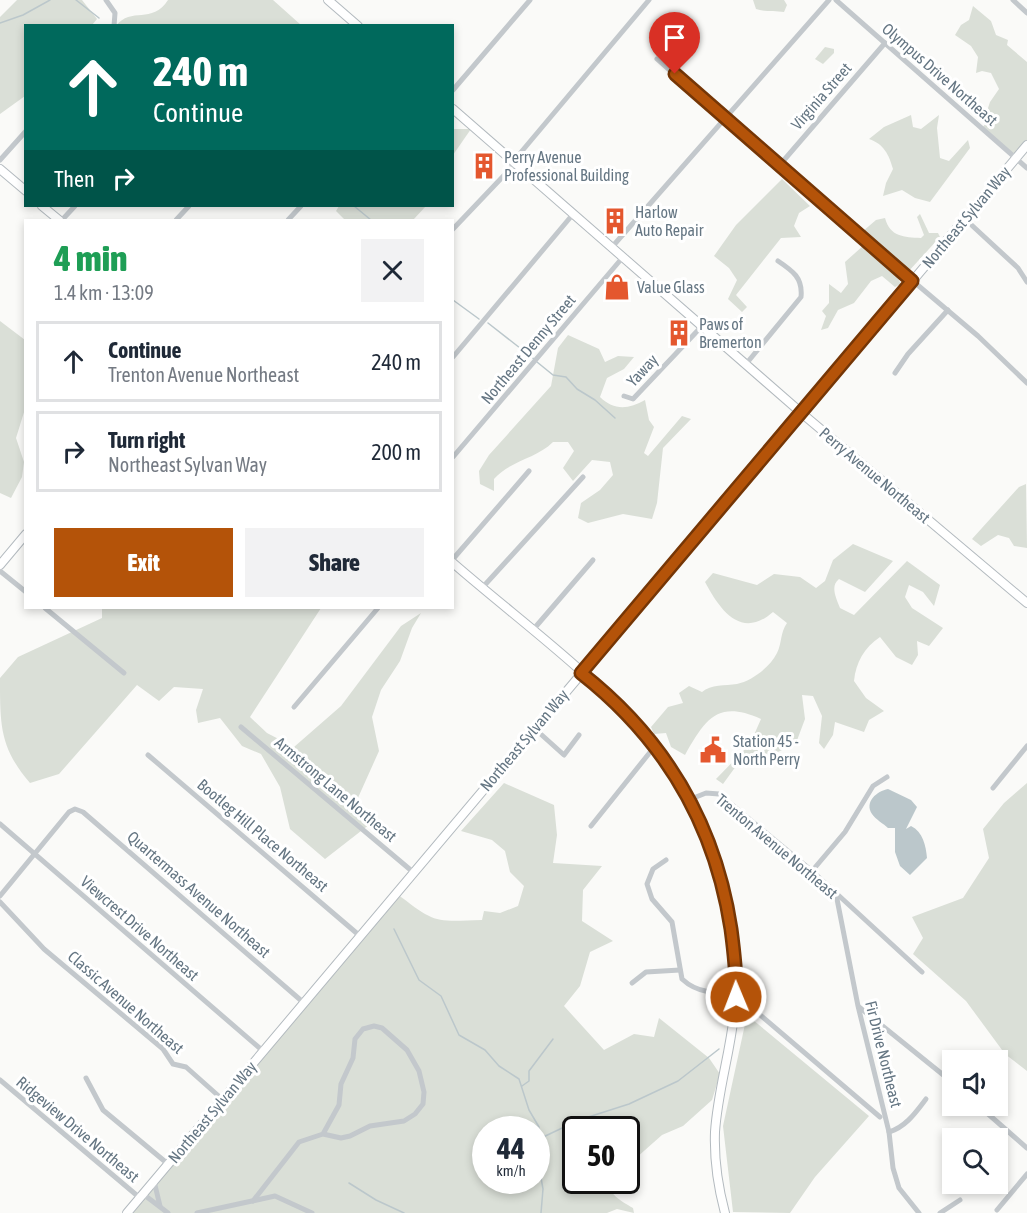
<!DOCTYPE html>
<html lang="en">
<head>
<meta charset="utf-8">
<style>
	body { margin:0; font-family:"Asap Condensed",sans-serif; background:#f2f2f3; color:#1f2937; height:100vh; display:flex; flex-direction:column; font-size:22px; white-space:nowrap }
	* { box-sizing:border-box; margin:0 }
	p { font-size:20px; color:#747a83 }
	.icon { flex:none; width:33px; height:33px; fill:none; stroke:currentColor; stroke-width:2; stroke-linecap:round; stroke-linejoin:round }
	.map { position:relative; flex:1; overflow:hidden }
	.side { position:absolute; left:24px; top:219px; width:430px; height:390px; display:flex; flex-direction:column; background:#fff; border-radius:0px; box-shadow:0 3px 9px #0003 }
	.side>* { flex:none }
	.banner { position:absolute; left:24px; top:24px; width:430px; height:183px; border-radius:0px; box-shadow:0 3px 9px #0003; background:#00695c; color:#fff; overflow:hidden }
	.fabs { position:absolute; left:942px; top:1050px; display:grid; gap:12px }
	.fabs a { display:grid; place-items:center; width:66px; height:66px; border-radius:0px; background:#fff; box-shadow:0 3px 9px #0003; font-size:30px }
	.speed { position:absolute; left:472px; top:1116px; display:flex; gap:12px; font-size:30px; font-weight:700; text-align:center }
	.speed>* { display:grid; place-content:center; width:78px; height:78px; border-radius:50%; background:#fff; box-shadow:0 3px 9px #0003; line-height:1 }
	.speed small { font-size:15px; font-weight:400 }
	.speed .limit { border:3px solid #111; border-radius:9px; background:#fff; color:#111 }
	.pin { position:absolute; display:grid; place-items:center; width:51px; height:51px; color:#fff; margin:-62px -26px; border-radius:50% 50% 50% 0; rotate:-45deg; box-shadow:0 0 6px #0007 }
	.pin .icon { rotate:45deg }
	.me { position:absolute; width:66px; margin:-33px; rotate:359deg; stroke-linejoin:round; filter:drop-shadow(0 0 4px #0008) }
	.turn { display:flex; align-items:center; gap:21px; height:126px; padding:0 30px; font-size:27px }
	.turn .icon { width:78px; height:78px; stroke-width:2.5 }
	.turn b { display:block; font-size:42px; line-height:51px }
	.then { display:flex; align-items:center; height:57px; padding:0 30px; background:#0003; gap:12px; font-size:22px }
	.round { display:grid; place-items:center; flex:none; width:63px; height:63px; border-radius:0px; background:#f2f2f3 }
	.summary { display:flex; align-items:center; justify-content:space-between; height:102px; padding:0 30px }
	h1 { font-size:36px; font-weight:800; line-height:45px; color:#1e9e55 }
	.action { display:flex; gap:12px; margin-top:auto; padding:12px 30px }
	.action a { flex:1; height:69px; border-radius:0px; background:#b45309; color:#fff; font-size:24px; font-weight:800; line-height:69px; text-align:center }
	.action a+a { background:#f2f2f3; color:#1f2937 }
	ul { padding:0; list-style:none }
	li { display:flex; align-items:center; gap:18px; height:81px; margin:0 12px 9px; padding:0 18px; border:3px solid #e0e1e3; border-radius:0px }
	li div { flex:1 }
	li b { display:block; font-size:22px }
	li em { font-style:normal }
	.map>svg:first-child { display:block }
	.green { fill:#dadfd7; fill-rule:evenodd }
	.water { fill:#bbc7cb }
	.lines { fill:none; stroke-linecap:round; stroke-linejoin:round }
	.stream { stroke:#bbc7cb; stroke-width:1.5 }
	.secondary-casing { stroke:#b3babf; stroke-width:10 }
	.street { stroke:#c3c8cc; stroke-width:5 }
	.secondary { stroke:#fff; stroke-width:8 }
	.route-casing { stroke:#753606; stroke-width:15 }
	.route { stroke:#b45309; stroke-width:10 }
	.labels { text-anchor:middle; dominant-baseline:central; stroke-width:6; stroke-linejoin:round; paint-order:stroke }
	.street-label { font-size:16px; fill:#657683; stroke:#fff }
	.poi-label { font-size:16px; fill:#657683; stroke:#fff; text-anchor:start }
</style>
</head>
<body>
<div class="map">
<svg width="1027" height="1213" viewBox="0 0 1027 1213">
	<rect width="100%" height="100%" fill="#fafaf8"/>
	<g class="green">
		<polygon points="17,0 82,0 97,19 92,25 26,26 25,96 0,114 0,17"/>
		<path d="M 168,0 L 273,0 L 301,25 L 116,26 C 131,6 152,25 168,0 Z"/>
		<path d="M 753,0 L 784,0 L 787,5 L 784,12 C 775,11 764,12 756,9 Z"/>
		<polygon points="973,6 991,21 996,35 1008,40 1007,45 1027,62 1027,145 1016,158 982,128 986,123 984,120 990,102 999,89 991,73 982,71 976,73 978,57 971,46 955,35 961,25 969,20"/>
		<polygon points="825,47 834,49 834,53 823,64 815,59"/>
		<path d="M 911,115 L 913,127 L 921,129 L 939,115 L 937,128 L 940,158 L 949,161 L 968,140 L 970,148 L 930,202 L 915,198 L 902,190 L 883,196 L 886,183 L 893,169 C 889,155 884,144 869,139 L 884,127 Z"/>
		<polygon points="453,129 471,129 453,155"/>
		<polygon points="782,179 810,206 799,213 794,226 801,237 781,238 736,295 747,307 742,312 728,299 737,280 729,268 714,256 736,225"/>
		<polygon points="339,206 426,206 413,220 345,220 336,211"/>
		<path d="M 920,214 L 929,233 L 938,233 L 940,237 L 907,273 L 862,232 L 876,220 L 885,218 C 890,237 904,237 921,238 L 924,235 L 917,217 Z"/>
		<polygon points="864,245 897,277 901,284 895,287 882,276 871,281 854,303 838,310 828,328 821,330 826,316 822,311 829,303 829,284 841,293 848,284 845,262"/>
		<polygon points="0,321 25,340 25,409 16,438 24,462 22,477 11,498 0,493"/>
		<path d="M 568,335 L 599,349 L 605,362 L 618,356 L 634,357 L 624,369 L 607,378 L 600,397 C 614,411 629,409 645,400 L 649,420 L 654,427 L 644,453 L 648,456 L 682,416 L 691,419 L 663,448 L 657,503 L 652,519 L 623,514 L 588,523 L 578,518 L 581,503 L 600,490 L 613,475 L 610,462 L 592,460 L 573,481 L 563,468 L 574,451 L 568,442 L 553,442 C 536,459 511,460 494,479 L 494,491 L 480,484 L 479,471 L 489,455 L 551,386 L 558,348 Z"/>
		<polygon points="1026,484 1027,548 1014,546 1009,538 998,535 981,546 972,539 1019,487"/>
		<path d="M 853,544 L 893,561 L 865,592 L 839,579 C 830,586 836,598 840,608 L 854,615 L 907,561 L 940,585 L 934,606 L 923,592 L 909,585 L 905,597 L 912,608 L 943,628 L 929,646 L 917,641 L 918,655 L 912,665 L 896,657 L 880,637 C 864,648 856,662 854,681 L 866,698 L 884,711 L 869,720 L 864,732 L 835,722 L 833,735 L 824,749 L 819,743 L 822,716 L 813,696 L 802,695 L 805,719 L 796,743 L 776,753 L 739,762 L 723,784 L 716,779 L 750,744 L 761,719 C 718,700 706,718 685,755 L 671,747 L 666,733 L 654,734 L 651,727 L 668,707 L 683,703 L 679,693 L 689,686 L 702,692 C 711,684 725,686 737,684 C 752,681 770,667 777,653 C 782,643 780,633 787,623 L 773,612 C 741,640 720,610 705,582 L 713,573 L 757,585 L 774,574 L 800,577 L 816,588 L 825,581 L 833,560 Z"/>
		<path d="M 102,608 L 321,608 L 250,717 L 267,733 L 294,747 L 341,706 L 401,626 L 421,613 L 412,628 L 400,661 L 381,690 L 372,717 L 379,751 L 357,800 L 370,824 L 325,859 L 290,829 L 280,787 L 261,754 L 242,746 L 220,718 L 198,723 L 196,710 L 203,689 L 174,687 L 159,701 L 137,685 L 59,774 L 30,783 C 0,748 0,726 0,678 L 18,657 L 102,618 Z"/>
		<path d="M 504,783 L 554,805 L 557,835 L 553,863 L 602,866 L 583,890 L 582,921 L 613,941 L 590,952 L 580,986 L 564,1006 L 604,1050 L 634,1034 L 654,1037 L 659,1018 L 709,1058 L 720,1074 L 712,1100 L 683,1126 L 662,1135 L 627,1166 L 627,1130 L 576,1130 L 576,1180 L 608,1181 C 608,1194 621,1201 633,1208 L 634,1213 L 617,1209 L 607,1213 L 128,1213 L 396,893 C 435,923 433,922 482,920 L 484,911 L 500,913 L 518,906 L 524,886 L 510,872 L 505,851 L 492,840 L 461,831 ZM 486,1130 L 537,1130 L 537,1180 L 486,1180 Z"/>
		<polygon points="1027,783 1027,1071 1005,1054 966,1001 913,954 923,938 912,917 963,898 989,858 983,829 1004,803"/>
		<polygon points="747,1015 869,1116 815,1177 790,1213 733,1212 723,1126"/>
	</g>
	<path class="water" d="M 888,789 L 911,800 L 917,807 L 906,829 L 911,826 C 923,832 926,846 927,858 L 910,875 L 900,866 L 895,852 L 895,828 L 888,828 C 884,824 875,819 872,814 C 864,802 877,791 888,789 Z"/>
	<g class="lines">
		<g class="stream">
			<polyline points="76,0 99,18"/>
			<polyline points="0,23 23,15 50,0"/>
			<polyline points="354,206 371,220"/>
			<polyline points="453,300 479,319"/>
			<polyline points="488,323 534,359"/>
			<polyline points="537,362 553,375 566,377 577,389 595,400 615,418"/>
			<polyline points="394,929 419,980 441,996 459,1035 485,1050 499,1066 519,1079 529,1110 539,1127 537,1150"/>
			<polyline points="522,1086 529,1081 529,1071 553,1039"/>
			<polyline points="539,1139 579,1120 629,1104 678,1081 719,1049"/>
			<polyline points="537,1155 543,1189 541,1213"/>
			<polyline points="349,1183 376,1200 404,1213"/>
		</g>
		<g class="secondary-casing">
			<g id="secondary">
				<polyline points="328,0 358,26"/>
				<polyline points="453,109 805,416 1027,603"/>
				<polyline points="0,169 26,191"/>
				<polyline points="42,206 59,220"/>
				<path d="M 453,563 C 573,667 695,740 727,908 C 732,936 737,965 736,994 C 734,1041 718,1086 715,1132 C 714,1159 718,1187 725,1213"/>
				<polyline points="0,565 26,534"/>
				<polyline points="127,1213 1027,145"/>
			</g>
		</g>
		<g class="street">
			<polyline points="106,0 115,13 114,26"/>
			<polyline points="836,0 1027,168"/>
			<polyline points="1013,0 1027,13"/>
			<polyline points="657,59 778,167 978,336 1027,383"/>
			<polyline points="453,90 530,0"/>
			<polyline points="0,160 26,131"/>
			<polyline points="778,167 885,43"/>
			<polyline points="965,219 1018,268 1027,282"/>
			<polyline points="62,220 75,206"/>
			<polyline points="176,220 189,206"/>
			<polyline points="288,220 301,206"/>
			<polyline points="453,229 511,168 517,157 649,0"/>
			<polyline points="612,247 829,0"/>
			<polyline points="453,357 574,213"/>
			<path d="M 746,364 L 801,297 C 803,278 793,271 778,261"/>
			<polyline points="895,373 908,354 948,310"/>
			<polyline points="624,396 633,399 702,326"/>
			<polyline points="453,457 623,257"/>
			<polyline points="453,559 529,471"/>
			<polyline points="0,571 26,592"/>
			<polyline points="482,588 583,477"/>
			<polyline points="45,608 124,673"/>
			<polyline points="532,631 593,560"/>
			<polyline points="294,707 378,608"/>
			<polyline points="241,727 413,872"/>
			<polyline points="534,728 564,755 579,735"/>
			<polyline points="148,755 360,936"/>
			<polyline points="993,788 1027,746"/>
			<polyline points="691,799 706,793 719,794 812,871 922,972"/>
			<polyline points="0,824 263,1051"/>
			<polyline points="591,826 655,746"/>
			<path d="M 666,860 L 653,869 L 647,884 L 652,899 L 672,922 L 682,979 C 698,994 716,993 736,992"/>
			<polyline points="812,871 845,832 873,786 887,777"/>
			<polyline points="836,894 858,1006 889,1132 893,1168 899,1188 919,1213"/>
			<polyline points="0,896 69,812 75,809 83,812 304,1003"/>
			<polyline points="0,902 44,949 163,1049 173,1064 186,1067 222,1099"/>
			<polyline points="632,983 646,972 680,970"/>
			<polyline points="736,1002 759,1014 880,1117"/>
			<polyline points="859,1007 952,1082"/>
			<polyline points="86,1078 103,1110 168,1164"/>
			<polyline points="0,1080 140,1198"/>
			<polyline points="979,1106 1027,1148"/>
			<path d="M 889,1132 C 906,1127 916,1112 926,1099"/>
			<polyline points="154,1181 160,1206"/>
			<polyline points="143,1194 168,1213"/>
			<polyline points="253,1201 299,1142 323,1134 341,1138 350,1136 370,1126 404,1121 415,1114 423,1104 424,1092 419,1071 407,1050 382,1028 374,1026 363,1029 355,1039 353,1058 341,1084 339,1105 323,1134"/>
			<polyline points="997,1210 1027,1174"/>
			<polyline points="197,1213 275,1196 312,1213"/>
			<polyline points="940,1213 960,1200"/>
		</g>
		<use href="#secondary" class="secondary"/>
	</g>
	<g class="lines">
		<g class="route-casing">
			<path id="route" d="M 675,74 L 912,281 L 581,673 C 665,739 715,823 731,929 C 734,952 737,974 736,997"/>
		</g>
		<use href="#route" class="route"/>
	</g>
	<defs>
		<g id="building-bare" transform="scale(2.07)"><path d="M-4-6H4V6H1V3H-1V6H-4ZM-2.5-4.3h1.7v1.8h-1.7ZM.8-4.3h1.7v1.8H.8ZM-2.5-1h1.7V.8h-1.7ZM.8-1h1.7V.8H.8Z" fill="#e4572e" stroke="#fff" stroke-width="2.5" paint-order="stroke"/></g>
		<g id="shop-bare" transform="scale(2.07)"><path d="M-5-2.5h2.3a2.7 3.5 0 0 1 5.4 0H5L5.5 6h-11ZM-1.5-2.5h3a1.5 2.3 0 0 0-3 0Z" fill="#e4572e" stroke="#fff" stroke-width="2.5" paint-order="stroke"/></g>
		<g id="civic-bare" transform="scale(2.07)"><path d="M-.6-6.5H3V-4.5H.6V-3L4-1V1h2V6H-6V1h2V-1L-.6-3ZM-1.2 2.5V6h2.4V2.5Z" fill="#e4572e" stroke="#fff" stroke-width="2.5" paint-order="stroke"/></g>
	</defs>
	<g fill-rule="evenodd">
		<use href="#building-bare" x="484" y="166"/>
		<use href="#building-bare" x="615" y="221"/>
		<use href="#shop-bare" x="617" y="287"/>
		<use href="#building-bare" x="679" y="333"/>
		<use href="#civic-bare" x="713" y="750"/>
	</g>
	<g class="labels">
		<g class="street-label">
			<text transform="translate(940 74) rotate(41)">Olympus Drive Northeast</text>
			<text transform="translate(821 96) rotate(-49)">Virginia Street</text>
			<text transform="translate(966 217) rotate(-50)">Northeast Sylvan Way</text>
			<text transform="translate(528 349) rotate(-50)">Northeast Denny Street</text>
			<text transform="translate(642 370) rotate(-47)">Yaway</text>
			<text transform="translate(875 475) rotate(40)">Perry Avenue Northeast</text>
			<text transform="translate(524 740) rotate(-50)">Northeast Sylvan Way</text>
			<text transform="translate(336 789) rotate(40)">Armstrong Lane Northeast</text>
			<text transform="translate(263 835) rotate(40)">Bootleg Hill Place Northeast</text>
			<text transform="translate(777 846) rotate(40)">Trenton Avenue Northeast</text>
			<text transform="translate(199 894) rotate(41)">Quartermass Avenue Northeast</text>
			<text transform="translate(140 928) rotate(41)">Viewcrest Drive Northeast</text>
			<text transform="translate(126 1002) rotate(41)">Classic Avenue Northeast</text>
			<text transform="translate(884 1054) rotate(76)">Fir Drive Northeast</text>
			<text transform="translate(212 1112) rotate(-50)">Northeast Sylvan Way</text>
			<text transform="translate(78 1129) rotate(40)">Ridgeview Drive Northeast</text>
		</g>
		<g class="poi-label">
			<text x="504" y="157">Perry Avenue<tspan x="504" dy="18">Professional Building</tspan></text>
			<text x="635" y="212">Harlow<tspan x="635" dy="18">Auto Repair</tspan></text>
			<text x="637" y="287">Value Glass</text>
			<text x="699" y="324">Paws of<tspan x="699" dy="18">Bremerton</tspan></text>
			<text x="733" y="741">Station 45 -<tspan x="733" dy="18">North Perry</tspan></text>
		</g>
	</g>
</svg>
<div class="fabs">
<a><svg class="icon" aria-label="sound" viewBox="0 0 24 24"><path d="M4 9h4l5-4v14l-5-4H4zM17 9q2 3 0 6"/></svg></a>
<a><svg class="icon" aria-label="search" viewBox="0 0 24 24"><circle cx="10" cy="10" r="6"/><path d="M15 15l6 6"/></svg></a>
</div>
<div class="speed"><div>44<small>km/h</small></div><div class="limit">50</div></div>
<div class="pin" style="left:675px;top:74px;background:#d93025"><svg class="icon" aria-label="arrive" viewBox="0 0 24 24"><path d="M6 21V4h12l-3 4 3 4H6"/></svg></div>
<svg class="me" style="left:736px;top:997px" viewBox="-20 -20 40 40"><circle r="17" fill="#b45309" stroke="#fff" stroke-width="3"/><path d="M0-11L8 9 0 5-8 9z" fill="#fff"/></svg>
<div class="banner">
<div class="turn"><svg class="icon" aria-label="ahead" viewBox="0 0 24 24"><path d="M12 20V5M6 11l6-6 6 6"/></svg><div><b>240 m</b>Continue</div></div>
<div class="then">Then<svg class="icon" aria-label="right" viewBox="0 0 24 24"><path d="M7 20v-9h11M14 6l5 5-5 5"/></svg></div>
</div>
<section class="side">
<div class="summary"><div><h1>4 min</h1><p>1.4 km · 13:09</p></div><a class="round"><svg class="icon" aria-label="close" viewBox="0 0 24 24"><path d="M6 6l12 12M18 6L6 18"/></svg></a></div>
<ul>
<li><svg class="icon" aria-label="ahead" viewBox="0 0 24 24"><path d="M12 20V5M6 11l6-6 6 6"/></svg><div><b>Continue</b><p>Trenton Avenue Northeast</p></div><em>240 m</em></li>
<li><svg class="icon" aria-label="right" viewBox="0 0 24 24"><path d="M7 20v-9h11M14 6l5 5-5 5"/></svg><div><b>Turn right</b><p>Northeast Sylvan Way</p></div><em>200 m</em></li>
</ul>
<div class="action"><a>Exit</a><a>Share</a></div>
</section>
</div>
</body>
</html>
